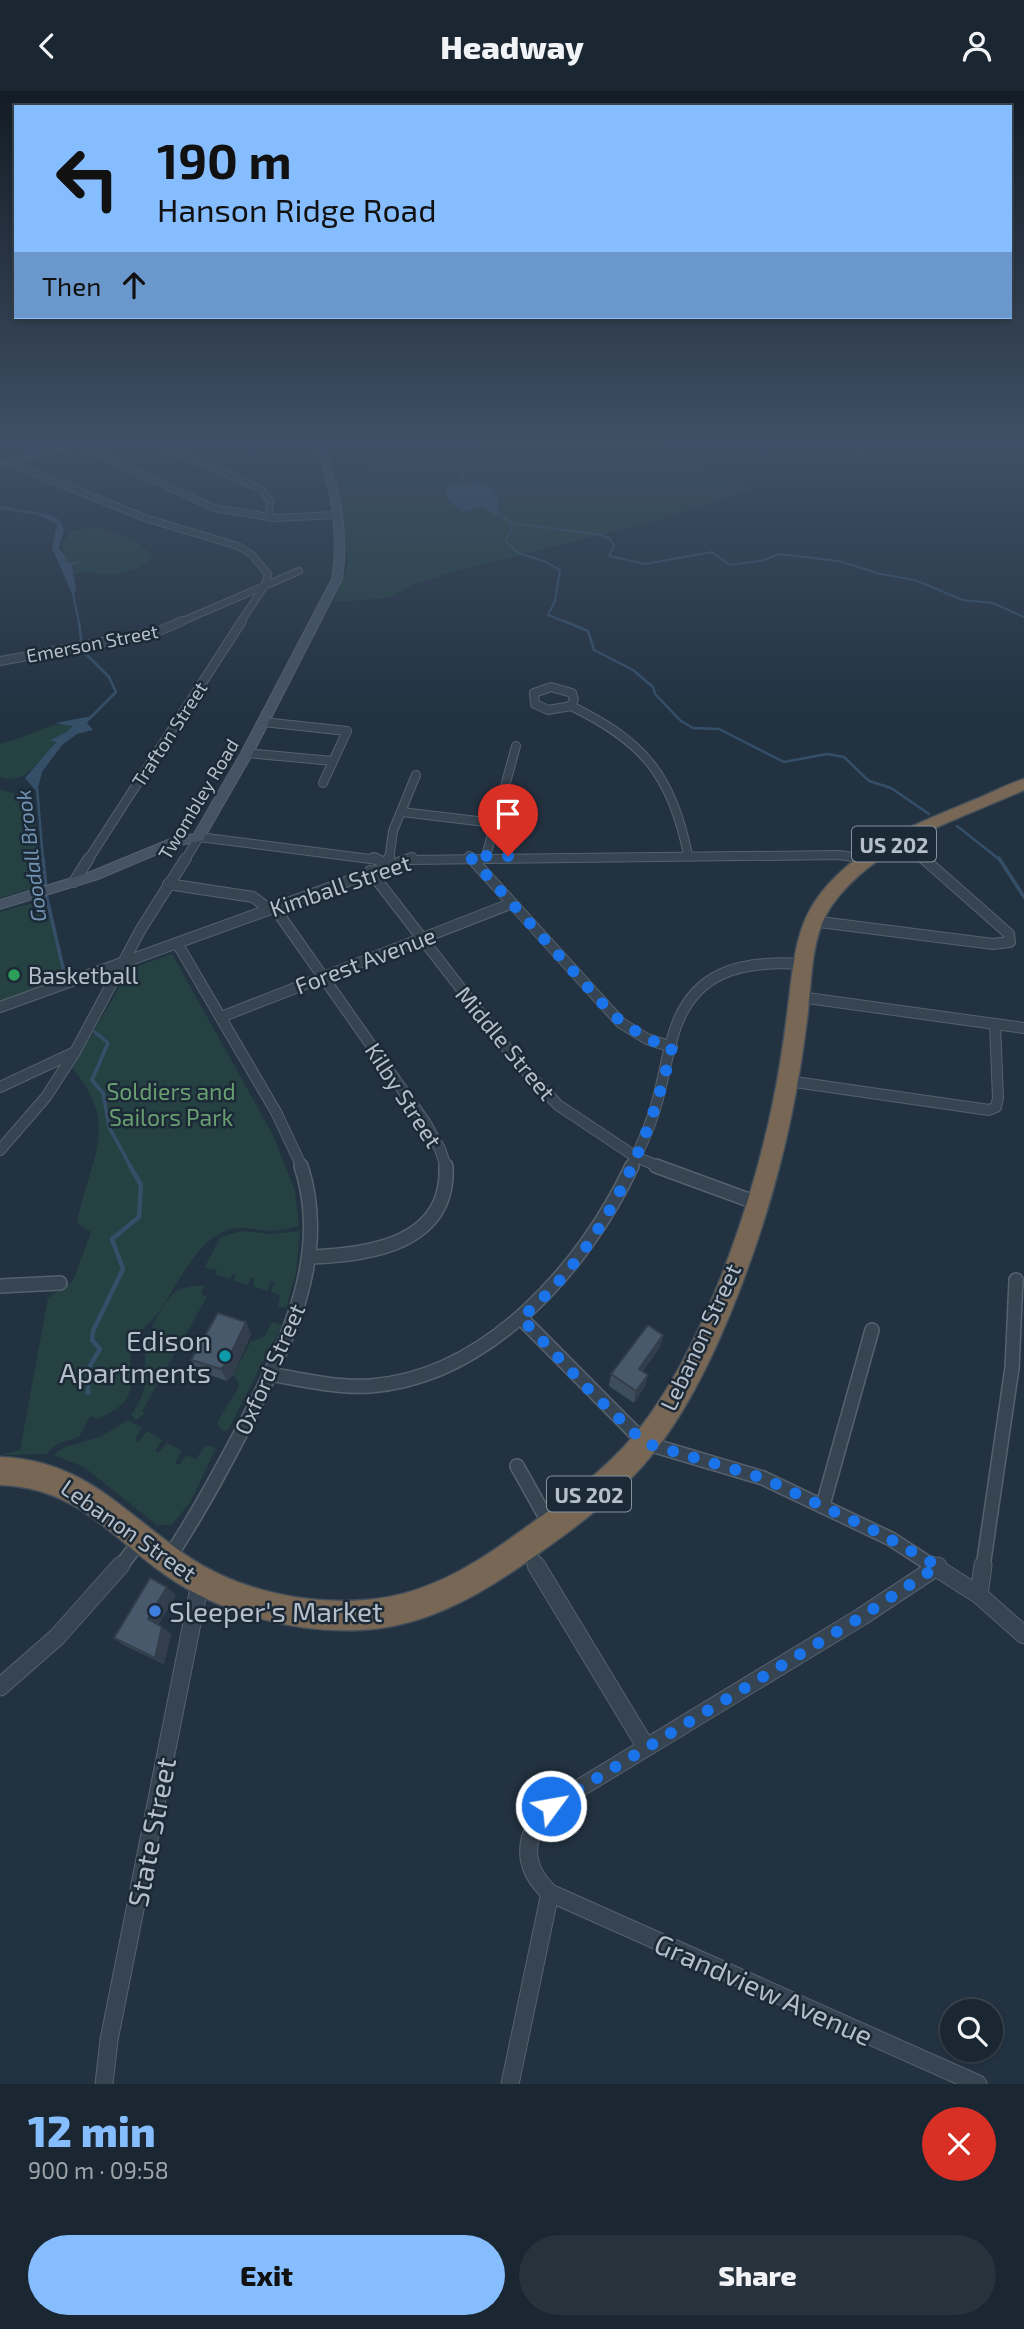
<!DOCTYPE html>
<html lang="en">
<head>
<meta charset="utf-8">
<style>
	body { margin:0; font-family:"Exo 2",sans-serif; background:#27323d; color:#f1f3f6; height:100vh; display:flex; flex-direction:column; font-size:26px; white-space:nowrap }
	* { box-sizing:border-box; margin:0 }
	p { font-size:23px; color:#9fa5ab }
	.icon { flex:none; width:38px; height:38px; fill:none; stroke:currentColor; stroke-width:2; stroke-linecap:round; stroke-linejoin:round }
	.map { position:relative; height:1993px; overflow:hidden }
	.sheet { display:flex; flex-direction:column; background:#1a2631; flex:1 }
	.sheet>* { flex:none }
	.top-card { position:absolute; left:14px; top:14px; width:998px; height:214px; border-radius:0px; box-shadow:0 2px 5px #0004,0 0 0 2px #38434d; background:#85bdff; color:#111; overflow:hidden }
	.controls { position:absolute; left:940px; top:1908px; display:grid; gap:14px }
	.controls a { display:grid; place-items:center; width:63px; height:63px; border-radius:50%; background:#1a2631; box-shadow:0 2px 5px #0004,0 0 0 2px #38434d; font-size:35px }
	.pin { position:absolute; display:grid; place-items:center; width:60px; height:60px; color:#fff; margin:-72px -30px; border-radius:50% 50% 50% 0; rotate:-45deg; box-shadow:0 0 7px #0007 }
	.pin .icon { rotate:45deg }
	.me { position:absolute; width:77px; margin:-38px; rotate:58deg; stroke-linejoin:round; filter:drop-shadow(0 0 5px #0008) }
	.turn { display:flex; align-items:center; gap:24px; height:147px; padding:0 28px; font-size:32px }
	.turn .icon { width:91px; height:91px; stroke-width:2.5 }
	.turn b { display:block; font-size:49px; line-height:60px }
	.then { display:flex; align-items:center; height:66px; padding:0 28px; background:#0003; gap:14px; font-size:26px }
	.round { display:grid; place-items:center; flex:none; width:74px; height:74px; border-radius:37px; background:#27323d }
	.summary { display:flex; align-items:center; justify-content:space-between; height:119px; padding:0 28px }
	h1 { font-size:42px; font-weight:800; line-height:52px; color:#85bdff }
	.cta { display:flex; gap:14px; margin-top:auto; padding:14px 28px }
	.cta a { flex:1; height:80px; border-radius:42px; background:#85bdff; color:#111; font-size:28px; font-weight:800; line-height:80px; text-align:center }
	.cta a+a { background:#27323d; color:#f1f3f6 }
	header { display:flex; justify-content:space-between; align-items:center; height:91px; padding:0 28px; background:#1a2631; font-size:32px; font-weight:800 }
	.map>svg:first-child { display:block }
	.green { fill:#254142 }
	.water { fill:#354f69 }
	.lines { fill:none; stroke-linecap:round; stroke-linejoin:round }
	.stream-far3 { stroke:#354f69; stroke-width:2 }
	.stream-far2 { stroke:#354f69; stroke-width:2.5 }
	.stream-far1 { stroke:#354f69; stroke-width:3.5 }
	.stream { stroke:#354f69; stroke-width:4.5 }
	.street-far4-casing { stroke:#55626e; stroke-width:8 }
	.street-far3-casing { stroke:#55626e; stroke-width:10 }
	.street-far2-casing { stroke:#55626e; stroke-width:12 }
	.street-far1-casing { stroke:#55626e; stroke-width:16 }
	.street-casing { stroke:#55626e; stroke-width:19 }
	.secondary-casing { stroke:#55626e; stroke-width:2 }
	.highway-casing { stroke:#424f5b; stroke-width:3 }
	.street-far4 { stroke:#374451; stroke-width:6 }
	.street-far3 { stroke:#374451; stroke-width:8 }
	.street-far2 { stroke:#374451; stroke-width:10 }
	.street-far1 { stroke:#374451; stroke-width:13 }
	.street { stroke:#374451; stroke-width:17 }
	.secondary { fill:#455364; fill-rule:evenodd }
	.highway { fill:#786754; fill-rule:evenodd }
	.wall { fill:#3e4d5c }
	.shaded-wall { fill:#323e4b }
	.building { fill:#48596b; stroke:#323e4b; stroke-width:2 }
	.route { stroke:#1a73e8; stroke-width:12; stroke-dasharray:0 21.6 }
	.leisure-dot { fill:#2e9e5b; stroke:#1c2936; stroke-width:2.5 }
	.culture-dot { fill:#0f9aa8; stroke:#1c2936; stroke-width:2.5 }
	.shop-dot { fill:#3f7fe0; stroke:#1c2936; stroke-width:2.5 }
	.labels { text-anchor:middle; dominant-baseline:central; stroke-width:5; stroke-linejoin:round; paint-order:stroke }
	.far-street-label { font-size:19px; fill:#b4bfcb; stroke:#1c2936 }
	.shield { fill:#1c2936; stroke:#86929e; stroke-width:2 }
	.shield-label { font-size:21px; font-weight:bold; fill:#b4bfcb }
	.far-water-label { font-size:21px; font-style:italic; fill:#7192b1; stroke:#1c2936 }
	.street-label { font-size:23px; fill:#b4bfcb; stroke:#1c2936 }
	.poi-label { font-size:23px; fill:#b4bfcb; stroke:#1c2936; text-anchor:start }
	.park-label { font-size:23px; fill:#699e71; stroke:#1c2936 }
	.near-poi-label { font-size:28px; fill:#b4bfcb; stroke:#1c2936; text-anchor:end }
	.near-street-label { font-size:28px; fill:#b4bfcb; stroke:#1c2936 }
</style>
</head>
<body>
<header><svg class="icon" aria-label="back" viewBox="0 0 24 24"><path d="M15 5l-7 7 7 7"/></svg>Headway<svg class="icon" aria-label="person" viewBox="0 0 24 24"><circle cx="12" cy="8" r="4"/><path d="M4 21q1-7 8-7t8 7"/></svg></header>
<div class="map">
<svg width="1024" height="1993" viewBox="0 0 1024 1993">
	<rect width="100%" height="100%" fill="#233241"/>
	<g class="green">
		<path d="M 499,349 L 658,349 L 751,399 L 658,429 L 460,479 L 415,493 L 389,507 L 334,511 L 348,473 L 335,380 C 391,372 444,356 499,349 Z"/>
		<path d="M 97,436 L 134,449 L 153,465 C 138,482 106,489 89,481 L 74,483 L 72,474 L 74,472 L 64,468 L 63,452 L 71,440 Z"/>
		<path d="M 70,632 L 71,638 L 50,651 L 56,651 C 39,668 27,695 0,686 L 0,652 C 28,648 42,633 70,632 Z"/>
		<polygon points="0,698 32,708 40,795 0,807"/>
		<polygon points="47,808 64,877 62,888 0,910 0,821"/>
		<path d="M 172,863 L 273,1044 L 295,1100 L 299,1135 C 291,1137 282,1139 273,1140 C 257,1140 241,1133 225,1140 C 188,1157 177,1201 152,1229 C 144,1238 137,1241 133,1254 C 122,1290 149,1305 98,1328 L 90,1325 L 79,1346 L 57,1353 L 46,1363 L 0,1364 L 20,1359 L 48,1207 L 73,1190 L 91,1141 L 77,1132 C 89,1068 122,1035 72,977 L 130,878 Z"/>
		<polygon points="241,1140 271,1143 300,1140 296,1182 286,1217 278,1216 280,1204 271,1201 275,1191 271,1191 267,1200 253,1195 255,1187 251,1187 248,1194 234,1190 236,1183 232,1183 230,1188 216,1184 217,1179 204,1177 221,1146"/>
		<path d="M 205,1194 L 201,1203 L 207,1206 L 142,1320 L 145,1322 L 136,1329 L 131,1324 C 151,1298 143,1285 146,1256 C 148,1241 164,1207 178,1199 C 186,1195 196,1195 205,1194 Z"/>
		<polygon points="272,1231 282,1234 228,1339 222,1340 217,1331 239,1296 238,1290 233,1284 251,1250 264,1246"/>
		<polygon points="128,1329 142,1337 135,1348 138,1351 147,1340 162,1349 155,1360 158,1362 167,1352 182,1360 175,1372 179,1374 186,1364 196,1368 206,1354 216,1357 191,1410 172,1434 157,1434 84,1376 53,1364 65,1356 100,1346"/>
	</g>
	<g class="water">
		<path d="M 478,390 C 489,392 495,401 499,412 L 497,417 L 502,424 L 498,425 L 482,416 L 463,421 L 449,410 L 445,399 L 447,395 Z"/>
		<polygon points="0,415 47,423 60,429 64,439 59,457 69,472 83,470 72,474 76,499 73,505 52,457 57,433 38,424 0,418"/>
		<polygon points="92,625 87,632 93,639 77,643 62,654 42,681 37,701 25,687 56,651 49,650 68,640 72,635 55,632"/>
	</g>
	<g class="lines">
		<g class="stream-far3">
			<path d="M 462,349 C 470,370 460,377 464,393"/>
			<polyline points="0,352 6,349"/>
			<polyline points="499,424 512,432 601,444 609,447 614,455 609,465 645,473 712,461 730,474 765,469 778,463 839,470 880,483 915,489 963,509 993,512 1024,526"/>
			<polyline points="511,431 512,439 505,450 518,462 546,471 560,479 555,510 548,524 568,532"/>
			<polyline points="73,503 79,532"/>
		</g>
		<g class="stream-far2">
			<polyline points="79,530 81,549"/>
			<polyline points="564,530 588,540 594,559 633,579 653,596 655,603 681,630 693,637 719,638 784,671 827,663 844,666 869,690 891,697 929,723"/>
			<polyline points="85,562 109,586 116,601 89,628"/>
			<polyline points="37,697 43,769"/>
			<polyline points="957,735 1000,769"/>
		</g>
		<g class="stream-far1">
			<polyline points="43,767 47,808 64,881"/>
			<polyline points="999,767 1024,806"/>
			<polyline points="95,941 108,952 92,989 103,1002 109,1036 131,1076"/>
		</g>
		<polyline class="stream" points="88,1302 88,1278 100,1258 92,1249 93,1240 123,1178 112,1148 139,1126 141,1094 130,1075"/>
		<g class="street-far4-casing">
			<g id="street-far4">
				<polyline points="151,349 261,398 270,410 269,427"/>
				<polyline points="237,349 248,354"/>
				<polyline points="79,354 214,417 275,427 335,424"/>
				<polyline points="858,357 874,349"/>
				<polyline points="8,371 145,427 238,455 252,464 268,483 265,494 240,532"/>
				<polyline points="178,532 299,480"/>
			</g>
		</g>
		<g class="street-far3-casing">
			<g id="street-far3">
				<polyline points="0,570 157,541 182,530"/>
				<polygon points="551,596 572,602 574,608 571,615 548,619 535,613 534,602"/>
				<path d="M 571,615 C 643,650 672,684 688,764"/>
				<polyline points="263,631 347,640 323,692"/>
				<polyline points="247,662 333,670"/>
				<polyline points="402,721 494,732"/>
				<polyline points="901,750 925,769"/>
				<polyline points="469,765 473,769"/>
				<polyline points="486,765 516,655"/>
				<polyline points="88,769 242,530"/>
				<polyline points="185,769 199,746 378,769"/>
				<polyline points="389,769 393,740 416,684"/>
				<polyline points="408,769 839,764 865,768"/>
			</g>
		</g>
		<g class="street-far2-casing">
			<g id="street-far2">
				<polyline points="374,767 389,774"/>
				<polyline points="389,767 389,774"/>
				<polyline points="471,767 621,932 647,948 672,956"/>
				<polyline points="860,767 865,768"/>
				<polyline points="370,780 520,974 558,1014 636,1066 660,1076"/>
				<polyline points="74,791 89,767"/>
				<polyline points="168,793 253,806 269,818"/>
				<polyline points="274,816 425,1031 440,1058 446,1076"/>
				<polyline points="812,830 993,853 1010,851 1009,843 923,767"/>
				<polyline points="177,852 276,1021 302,1076"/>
				<polyline points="800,906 1024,937"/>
				<polyline points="0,916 412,767"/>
				<polyline points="221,926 510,813"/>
				<polyline points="788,990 989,1019 996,1016 998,1007 995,933"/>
				<polyline points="0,996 75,961"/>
				<polyline points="0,1059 46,1006 75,961 141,838 186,767"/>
				<path d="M 631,1076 C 641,1055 651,1034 657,1011 C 663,990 666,969 672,948 C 690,880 740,869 803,873"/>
			</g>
		</g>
		<g class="street-far1-casing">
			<g id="street-far1">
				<polyline points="656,1075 757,1112"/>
				<path d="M 310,1166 C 369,1164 450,1153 446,1075"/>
				<polyline points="0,1195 60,1192"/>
				<polyline points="521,1227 645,1352 763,1387 891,1448 934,1476"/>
				<path d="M 270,1283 C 303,1289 337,1297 370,1295 C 489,1286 585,1175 632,1075"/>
				<polyline points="517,1375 550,1434"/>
				<polyline points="823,1414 872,1239"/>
				<polyline points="525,1455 537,1476"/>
				<path d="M 168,1468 C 197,1425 221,1380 245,1334 C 285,1254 331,1166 301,1075"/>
				<polyline points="120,1476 140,1450"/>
				<polyline points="983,1476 1012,1277 1016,1189"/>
			</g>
		</g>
		<g class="street-casing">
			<g id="street">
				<polyline points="536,1474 646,1656"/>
				<polyline points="932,1474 979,1504 1024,1544"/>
				<path d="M 938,1475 L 861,1526 L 550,1715 C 523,1743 520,1775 550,1802 L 978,1993"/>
				<polyline points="979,1504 983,1474"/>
				<polyline points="0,1596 57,1546 121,1474"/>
				<polyline points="104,1993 109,1949 200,1492"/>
				<polyline points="510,1993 550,1802"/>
			</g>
		</g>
		<g class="secondary-casing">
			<g id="secondary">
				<polygon points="92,349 105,349 0,375 0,371"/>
				<path d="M 313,349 L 321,349 C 339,392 349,441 342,488 L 253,662 L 203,749 L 176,755 L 98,788 L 0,818 L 0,809 L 88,782 L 168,749 L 194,743 L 241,662 L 332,488 C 340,442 331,392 313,349 Z"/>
			</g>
		</g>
		<g class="highway-casing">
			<path id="highway" d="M 1024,688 L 1024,699 C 958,729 876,752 832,814 C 811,844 812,885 808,920 C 804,954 799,987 792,1021 C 772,1122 719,1279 655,1360 C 620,1405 571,1440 525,1472 C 477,1506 421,1537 360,1539 C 295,1542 222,1523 167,1485 C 108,1444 78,1397 0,1394 L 0,1366 C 84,1369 123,1421 187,1465 C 237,1499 305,1514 365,1509 C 423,1505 472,1476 518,1442 C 560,1412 603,1382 636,1342 C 702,1261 751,1117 772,1016 C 779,983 784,950 788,916 C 793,881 794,843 814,812 C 850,757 916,733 974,709 C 991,702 1007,693 1024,688 Z"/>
		</g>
		<use href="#street-far4" class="street-far4"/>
		<use href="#street-far3" class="street-far3"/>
		<use href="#street-far2" class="street-far2"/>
		<use href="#street-far1" class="street-far1"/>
		<use href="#street" class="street"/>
		<use href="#secondary" class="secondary"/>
		<use href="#highway" class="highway"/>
	</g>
	<g class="wall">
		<polygon points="246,1231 251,1243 233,1284 227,1290 198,1280 191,1269"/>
		<polygon points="663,1244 660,1256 643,1280 648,1284 645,1295 634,1312 609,1295 611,1283"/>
		<polygon points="176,1504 158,1534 171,1543 164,1573 124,1554 114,1547"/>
	</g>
	<g class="shaded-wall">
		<polygon points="246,1231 251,1243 233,1284 227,1290 221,1278"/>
		<polygon points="663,1244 660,1256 636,1289 639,1278"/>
		<polygon points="648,1284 645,1295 634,1312 636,1300"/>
		<polygon points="167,1496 176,1504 157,1536 148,1528"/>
		<polygon points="162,1536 171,1543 164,1573 155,1567"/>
	</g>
	<g class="building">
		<polygon points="218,1222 246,1231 226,1273 221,1278 191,1269"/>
		<polygon points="648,1234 663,1244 639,1278 648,1284 636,1300 611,1283"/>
		<polygon points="150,1487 167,1496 148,1528 162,1536 155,1567 114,1547"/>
	</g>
	<linearGradient id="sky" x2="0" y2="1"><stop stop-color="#131c24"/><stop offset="0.56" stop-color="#3f4f65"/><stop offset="1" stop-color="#3f4f65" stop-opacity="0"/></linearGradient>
	<rect width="1024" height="628" fill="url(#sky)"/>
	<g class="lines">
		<path class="route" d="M 508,765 L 469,765 L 614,925 L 647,948 L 672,956 C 648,1058 602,1159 521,1227 L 589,1299 L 645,1352 L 763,1387 L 877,1441 L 938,1475 L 861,1526 L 551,1715"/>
	</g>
	<circle class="leisure-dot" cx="14" cy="884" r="7"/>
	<circle class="culture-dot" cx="225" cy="1265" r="7"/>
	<circle class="shop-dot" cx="155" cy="1520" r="7"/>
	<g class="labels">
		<g class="far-street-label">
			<text transform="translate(92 552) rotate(-11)">Emerson Street</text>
			<text transform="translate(169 643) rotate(-57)">Trafton Street</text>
			<text transform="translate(198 708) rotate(-59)">Twombley Road</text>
		</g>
		<g class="shield">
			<rect x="852" y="735.5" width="84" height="35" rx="5"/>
			<rect x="547" y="1385.5" width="84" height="35" rx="5"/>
		</g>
		<g class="shield-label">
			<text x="894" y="753">US 202</text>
			<text x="589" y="1403">US 202</text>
		</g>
		<g class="far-water-label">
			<text transform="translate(30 765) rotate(-97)">Goodall Brook</text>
		</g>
		<g class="street-label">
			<text transform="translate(340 794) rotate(-19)">Kimball Street</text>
			<text transform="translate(365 869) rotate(-21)">Forest Avenue</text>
			<text transform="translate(506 952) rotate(50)">Middle Street</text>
			<text transform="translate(404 1004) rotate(57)">Kilby Street</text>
			<text transform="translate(700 1246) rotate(-65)">Lebanon Street</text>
			<text transform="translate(269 1278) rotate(-66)">Oxford Street</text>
			<text transform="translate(129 1439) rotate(35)">Lebanon Street</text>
		</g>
		<g class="poi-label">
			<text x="28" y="884">Basketball</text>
		</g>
		<g class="park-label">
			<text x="171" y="1000">Soldiers and<tspan x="171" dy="26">Sailors Park</tspan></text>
		</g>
		<g class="near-poi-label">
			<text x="211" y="1249">Edison<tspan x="211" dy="32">Apartments</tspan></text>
			<text x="169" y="1520" text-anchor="start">Sleeper's Market</text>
		</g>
		<g class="near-street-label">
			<text transform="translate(151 1741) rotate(-79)">State Street</text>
			<text transform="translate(764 1898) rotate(24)">Grandview Avenue</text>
		</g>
	</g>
</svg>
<div class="controls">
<a><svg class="icon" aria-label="search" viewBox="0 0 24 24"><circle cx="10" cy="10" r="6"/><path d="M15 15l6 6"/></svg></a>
</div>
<div class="pin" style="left:508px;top:765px;background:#d93025"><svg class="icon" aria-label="arrive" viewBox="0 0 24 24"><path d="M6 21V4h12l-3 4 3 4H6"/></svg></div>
<svg class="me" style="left:551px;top:1715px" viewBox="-20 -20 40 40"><circle r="17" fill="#1a73e8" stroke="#fff" stroke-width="3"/><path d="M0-11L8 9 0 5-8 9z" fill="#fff"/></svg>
<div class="top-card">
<div class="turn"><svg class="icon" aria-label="left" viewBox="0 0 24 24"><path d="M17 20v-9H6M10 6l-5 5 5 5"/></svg><div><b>190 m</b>Hanson Ridge Road</div></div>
<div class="then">Then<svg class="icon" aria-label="ahead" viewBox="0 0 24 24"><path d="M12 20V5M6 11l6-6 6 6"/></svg></div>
</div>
</div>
<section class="sheet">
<div class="summary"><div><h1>12 min</h1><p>900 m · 09:58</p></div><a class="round" style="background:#d93025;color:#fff"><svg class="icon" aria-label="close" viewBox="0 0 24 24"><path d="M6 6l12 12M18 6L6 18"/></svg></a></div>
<div class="cta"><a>Exit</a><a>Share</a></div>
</section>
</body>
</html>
